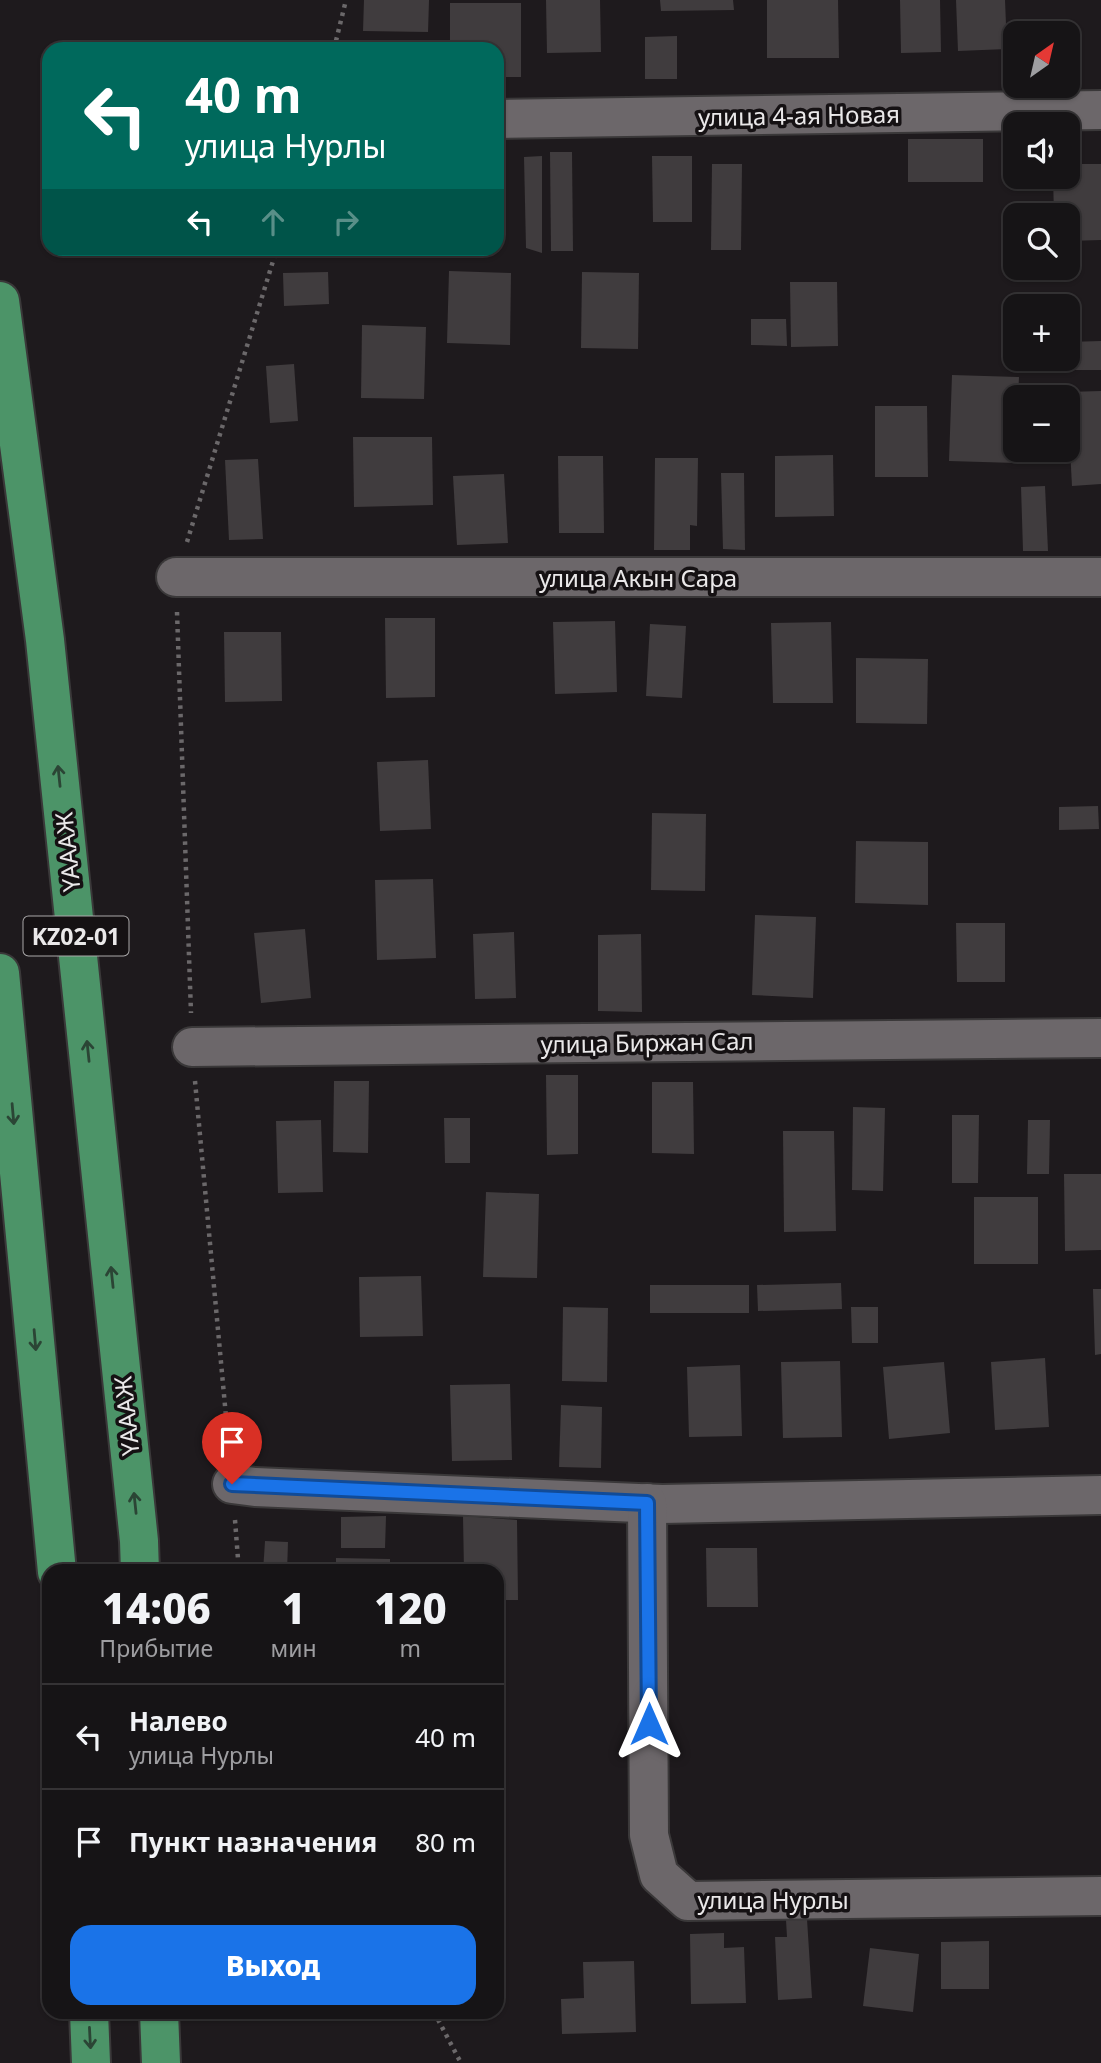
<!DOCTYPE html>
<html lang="ru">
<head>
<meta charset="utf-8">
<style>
	body { margin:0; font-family:"Noto Sans",sans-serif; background:#232123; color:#f1f3f6; height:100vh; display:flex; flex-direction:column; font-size:26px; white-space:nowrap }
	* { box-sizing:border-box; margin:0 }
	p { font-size:23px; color:#9e9ea1 }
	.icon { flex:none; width:38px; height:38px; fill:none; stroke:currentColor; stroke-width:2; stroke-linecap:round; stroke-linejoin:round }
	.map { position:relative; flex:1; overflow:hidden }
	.details { position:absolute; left:42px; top:1564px; width:462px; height:455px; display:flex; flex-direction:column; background:#161416; border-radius:21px; box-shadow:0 2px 5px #0004,0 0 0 2px #353335 }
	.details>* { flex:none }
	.banner { position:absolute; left:42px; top:42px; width:462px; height:214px; border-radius:21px; box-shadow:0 2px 5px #0004,0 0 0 2px #353335; background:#00695c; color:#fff; overflow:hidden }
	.needle { width:46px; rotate:34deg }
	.buttons { position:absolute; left:1003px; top:21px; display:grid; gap:14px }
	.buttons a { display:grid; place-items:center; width:77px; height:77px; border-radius:14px; background:#161416; box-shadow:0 2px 5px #0004,0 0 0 2px #353335; font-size:35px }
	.pin { position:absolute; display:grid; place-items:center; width:60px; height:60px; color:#fff; margin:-72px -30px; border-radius:50% 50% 50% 0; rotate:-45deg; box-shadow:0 0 7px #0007 }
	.pin .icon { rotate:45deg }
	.me { position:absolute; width:77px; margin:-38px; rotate:0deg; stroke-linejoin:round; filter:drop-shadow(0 0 5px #0008) }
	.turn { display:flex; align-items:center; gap:24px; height:147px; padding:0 28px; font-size:32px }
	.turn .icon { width:91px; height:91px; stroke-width:2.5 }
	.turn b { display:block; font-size:49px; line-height:60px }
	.lanes { display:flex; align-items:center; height:66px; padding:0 28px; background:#0003; justify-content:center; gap:35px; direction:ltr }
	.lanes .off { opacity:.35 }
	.eta { display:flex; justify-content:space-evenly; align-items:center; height:119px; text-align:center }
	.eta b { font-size:42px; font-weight:800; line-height:49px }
	.action { display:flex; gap:14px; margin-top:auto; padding:14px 28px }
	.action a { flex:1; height:80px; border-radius:21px; background:#1a73e8; color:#fff; font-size:28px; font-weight:800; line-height:80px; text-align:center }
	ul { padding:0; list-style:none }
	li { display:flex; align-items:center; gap:21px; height:105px; padding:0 28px; border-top:2px solid #353335 }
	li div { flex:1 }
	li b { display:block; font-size:26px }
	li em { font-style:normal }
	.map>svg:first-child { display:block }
	.building { fill:#403c3e }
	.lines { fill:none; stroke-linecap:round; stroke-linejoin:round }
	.street-casing { stroke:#3a3839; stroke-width:42 }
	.highway-casing { stroke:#3a3839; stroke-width:42 }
	.path { stroke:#6b686a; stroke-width:4.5; stroke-dasharray:3.5 5; stroke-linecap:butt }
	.street { stroke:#6c676a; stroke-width:38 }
	.highway { stroke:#4c9468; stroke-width:38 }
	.oneway { stroke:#2b4535 }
	.route-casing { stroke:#114b97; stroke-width:18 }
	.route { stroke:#1a73e8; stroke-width:12 }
	.labels { text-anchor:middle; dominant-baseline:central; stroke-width:7; stroke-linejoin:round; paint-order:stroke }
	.shield { fill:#151113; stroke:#aaa8a9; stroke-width:2 }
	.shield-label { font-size:23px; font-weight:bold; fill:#eae8e9 }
	.street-label { font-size:24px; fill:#eae8e9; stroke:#151113 }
</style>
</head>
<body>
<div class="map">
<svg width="1101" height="2063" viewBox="0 0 1101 2063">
	<rect width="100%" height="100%" fill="#1e1a1d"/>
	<g class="building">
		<polygon points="364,0 429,0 428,32 363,31"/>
		<polygon points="546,0 600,0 601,52 547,53"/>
		<polygon points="660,0 733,0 734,10 661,11"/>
		<polygon points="767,0 838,0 839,58 767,58"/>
		<polygon points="900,0 940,0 941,52 901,53"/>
		<polygon points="956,0 1005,0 1007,49 958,51"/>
		<polygon points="450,3 521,3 521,77 497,77 497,49 450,49"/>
		<polygon points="677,36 677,79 645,79 645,37"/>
		<rect x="908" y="139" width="75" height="43"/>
		<polygon points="550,152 572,152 573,251 551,251"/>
		<polygon points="542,156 542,253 526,248 524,157"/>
		<polygon points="652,156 692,156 692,222 653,222"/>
		<polygon points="712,164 742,164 741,250 711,250"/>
		<polygon points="1068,164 1101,164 1101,240 1068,241 1068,215 1054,215 1053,177 1068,177"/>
		<polygon points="449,271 511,273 510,345 447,343"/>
		<polygon points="328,272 329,304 284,306 283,273"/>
		<polygon points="582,272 639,273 638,349 581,348"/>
		<polygon points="790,282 837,282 838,346 791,347"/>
		<polygon points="751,319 786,319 787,346 751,345"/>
		<polygon points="362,325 426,327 424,399 361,398"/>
		<polygon points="1101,341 1101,370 1057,370 1057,359 1068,359 1068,342"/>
		<polygon points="294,364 298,421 270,423 266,366"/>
		<polygon points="952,375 1019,377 1018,397 1015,397 1016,463 949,461"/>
		<polygon points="1101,391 1101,484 1072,486 1067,392"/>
		<polygon points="875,406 927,406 928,477 875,477"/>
		<polygon points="353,437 432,437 433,505 354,507"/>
		<polygon points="833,455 834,516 775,517 775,456"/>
		<polygon points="558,456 603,456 604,533 559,533"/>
		<polygon points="655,458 698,458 697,526 690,525 690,550 654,550"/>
		<polygon points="258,459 263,539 229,540 225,460"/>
		<polygon points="721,473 744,473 745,550 723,549"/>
		<polygon points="504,474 508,543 457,545 453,476"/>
		<polygon points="1045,486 1048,551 1023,551 1021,487"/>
		<polygon points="385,618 435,618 435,697 386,698"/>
		<polygon points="615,621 617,692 555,694 553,622"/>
		<polygon points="831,622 833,703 773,703 771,623"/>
		<polygon points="650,624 686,626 682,698 646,696"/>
		<polygon points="224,632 281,632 282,701 225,702"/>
		<polygon points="856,658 928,659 927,724 856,723"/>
		<polygon points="428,760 431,829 380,831 377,762"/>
		<polygon points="1098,806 1099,829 1059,830 1059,807"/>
		<polygon points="652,813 706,814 705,891 651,890"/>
		<polygon points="856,841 928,842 928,905 855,903"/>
		<polygon points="433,879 436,958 377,960 375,880"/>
		<polygon points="755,915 816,917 813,998 752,995"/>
		<polygon points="956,923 1005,923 1005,982 957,982"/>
		<polygon points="305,929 311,998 261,1003 254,933"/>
		<polygon points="514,932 516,998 475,999 473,934"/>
		<polygon points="641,934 642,1012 598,1011 598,935"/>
		<polygon points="546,1075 578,1075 578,1154 547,1155"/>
		<polygon points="334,1081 369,1081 368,1153 333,1152"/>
		<polygon points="652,1082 693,1082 694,1154 652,1153"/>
		<polygon points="853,1107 885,1108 883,1191 852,1190"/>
		<polygon points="952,1115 979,1115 978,1183 952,1183"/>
		<polygon points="444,1118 470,1118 470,1163 445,1163"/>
		<polygon points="321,1120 323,1192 278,1193 276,1121"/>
		<polygon points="1028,1120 1050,1120 1049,1174 1027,1174"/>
		<polygon points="783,1131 834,1131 836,1231 784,1232"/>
		<polygon points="1064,1174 1101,1174 1101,1250 1065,1251"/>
		<polygon points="486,1192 539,1194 537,1278 483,1277"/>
		<rect x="974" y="1197" width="64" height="67"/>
		<polygon points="421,1276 423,1336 360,1337 359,1277"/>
		<polygon points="841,1283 842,1309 758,1311 757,1285"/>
		<rect x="650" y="1285" width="99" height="28"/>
		<polygon points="1093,1289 1101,1289 1101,1354 1095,1355"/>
		<polygon points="563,1307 608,1308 607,1382 562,1381"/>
		<polygon points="851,1307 878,1307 878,1343 852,1343"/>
		<polygon points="1045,1358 1049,1427 995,1430 991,1362"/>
		<polygon points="840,1361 842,1437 783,1438 781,1362"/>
		<polygon points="944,1362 950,1433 889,1439 883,1367"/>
		<polygon points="740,1365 742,1436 689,1437 687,1367"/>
		<polygon points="510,1384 512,1460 452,1461 450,1385"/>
		<polygon points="561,1405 602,1407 601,1468 559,1467"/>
		<polygon points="386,1516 385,1548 341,1548 341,1517"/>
		<polygon points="463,1516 517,1520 518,1600 497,1600 497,1572 464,1572"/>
		<polygon points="265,1541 288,1542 287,1572 263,1572"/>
		<polygon points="706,1548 757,1548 758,1607 707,1607"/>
		<polygon points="336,1558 390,1559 390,1572 336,1572"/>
		<polygon points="807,1919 812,1998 778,2000 775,1937 787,1937 786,1920"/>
		<polygon points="724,1933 724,1948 744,1947 746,2003 691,2004 690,1934"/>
		<polygon points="989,1941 989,1989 941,1989 941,1942"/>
		<polygon points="870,1948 919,1954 913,2012 863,2006"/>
		<polygon points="634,1961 636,2032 562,2034 561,1999 584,1998 583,1962"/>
	</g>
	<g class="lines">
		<g class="street-casing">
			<g id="street">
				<polyline points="497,119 1101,110"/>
				<polyline points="176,577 1101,577"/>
				<polyline points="192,1047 1101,1038"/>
				<polyline points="232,1484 255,1487 662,1504 1101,1495"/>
				<polyline points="647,1503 649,1835 659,1875 688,1901 1101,1896"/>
			</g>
		</g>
		<g class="highway-casing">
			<g id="highway">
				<polyline points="0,301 45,640 139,1541 140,1572"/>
				<polyline points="0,973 57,1572"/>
				<polyline points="89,2012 91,2063"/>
				<polyline points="159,2012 161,2063"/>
			</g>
		</g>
		<g class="path">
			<polyline points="334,49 346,0"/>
			<polyline points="187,542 277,248"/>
			<polyline points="177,612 191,1013"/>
			<polyline points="195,1081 229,1449"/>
			<polyline points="235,1520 239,1572"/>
			<polyline points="434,2012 461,2063"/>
		</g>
		<use href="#street" class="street"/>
		<use href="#highway" class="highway"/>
	</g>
	<defs><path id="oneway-shaft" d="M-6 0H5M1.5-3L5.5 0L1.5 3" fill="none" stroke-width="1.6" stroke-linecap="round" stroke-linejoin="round" transform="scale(1.75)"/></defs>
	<g class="oneway">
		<use href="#oneway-shaft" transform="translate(59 776) rotate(-96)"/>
		<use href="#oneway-shaft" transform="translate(88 1051) rotate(-96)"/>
		<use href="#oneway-shaft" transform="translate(13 1114) rotate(85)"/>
		<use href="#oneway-shaft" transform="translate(112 1277) rotate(-96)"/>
		<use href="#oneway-shaft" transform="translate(35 1340) rotate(85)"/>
		<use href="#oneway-shaft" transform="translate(135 1503) rotate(-96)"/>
		<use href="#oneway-shaft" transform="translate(90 2038) rotate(87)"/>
	</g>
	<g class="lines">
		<g class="route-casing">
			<polyline id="route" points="232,1484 647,1503 649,1724"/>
		</g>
		<use href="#route" class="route"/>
	</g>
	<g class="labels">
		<rect class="shield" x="23.5" y="916.5" width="105" height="39" rx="5"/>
		<g class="shield-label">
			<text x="76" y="936">KZ02-01</text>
		</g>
		<g class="street-label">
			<text transform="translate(799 115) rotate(-1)">улица 4-ая Новая</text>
			<text x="638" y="577">улица Акын Сара</text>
			<text transform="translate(67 852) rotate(-96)">ҮАААЖ</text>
			<text transform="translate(647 1042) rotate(-1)">улица Биржан Сал</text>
			<text transform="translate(126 1416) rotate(-96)">ҮАААЖ</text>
			<text x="773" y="1899">улица Нурлы</text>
		</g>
	</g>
</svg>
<div class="buttons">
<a><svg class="needle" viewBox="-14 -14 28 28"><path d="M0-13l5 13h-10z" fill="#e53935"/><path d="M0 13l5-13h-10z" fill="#9e9ea1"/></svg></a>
<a><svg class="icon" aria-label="sound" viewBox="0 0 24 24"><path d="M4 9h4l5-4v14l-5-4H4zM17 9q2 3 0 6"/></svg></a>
<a><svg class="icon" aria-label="search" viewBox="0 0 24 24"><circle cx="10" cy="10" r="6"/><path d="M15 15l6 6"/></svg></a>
<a>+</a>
<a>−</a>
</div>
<div class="pin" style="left:232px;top:1484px;background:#d93025"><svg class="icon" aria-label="arrive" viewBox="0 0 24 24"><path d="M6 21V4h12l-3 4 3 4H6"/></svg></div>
<svg class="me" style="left:649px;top:1724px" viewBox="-20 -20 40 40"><path d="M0-17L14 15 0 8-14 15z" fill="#1a73e8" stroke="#fff" stroke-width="4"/></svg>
<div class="banner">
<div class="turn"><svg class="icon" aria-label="left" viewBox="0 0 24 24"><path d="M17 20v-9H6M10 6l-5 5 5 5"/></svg><div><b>40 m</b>улица Нурлы</div></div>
<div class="lanes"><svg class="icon" aria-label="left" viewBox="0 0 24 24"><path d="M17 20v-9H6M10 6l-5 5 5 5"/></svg><svg class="icon off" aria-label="ahead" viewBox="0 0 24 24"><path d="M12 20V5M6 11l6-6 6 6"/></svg><svg class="icon off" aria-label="right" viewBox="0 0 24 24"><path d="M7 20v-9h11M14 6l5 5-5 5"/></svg></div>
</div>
<section class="details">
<div class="eta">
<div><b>14:06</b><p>Прибытие</p></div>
<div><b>1</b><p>мин</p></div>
<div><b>120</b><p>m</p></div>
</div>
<ul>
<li><svg class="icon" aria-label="left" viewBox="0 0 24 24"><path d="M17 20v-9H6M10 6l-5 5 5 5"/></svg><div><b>Налево</b><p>улица Нурлы</p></div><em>40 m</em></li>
<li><svg class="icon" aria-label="arrive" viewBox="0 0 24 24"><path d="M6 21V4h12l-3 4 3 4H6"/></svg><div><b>Пункт назначения</b></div><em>80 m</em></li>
</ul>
<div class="action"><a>Выход</a></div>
</section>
</div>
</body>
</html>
